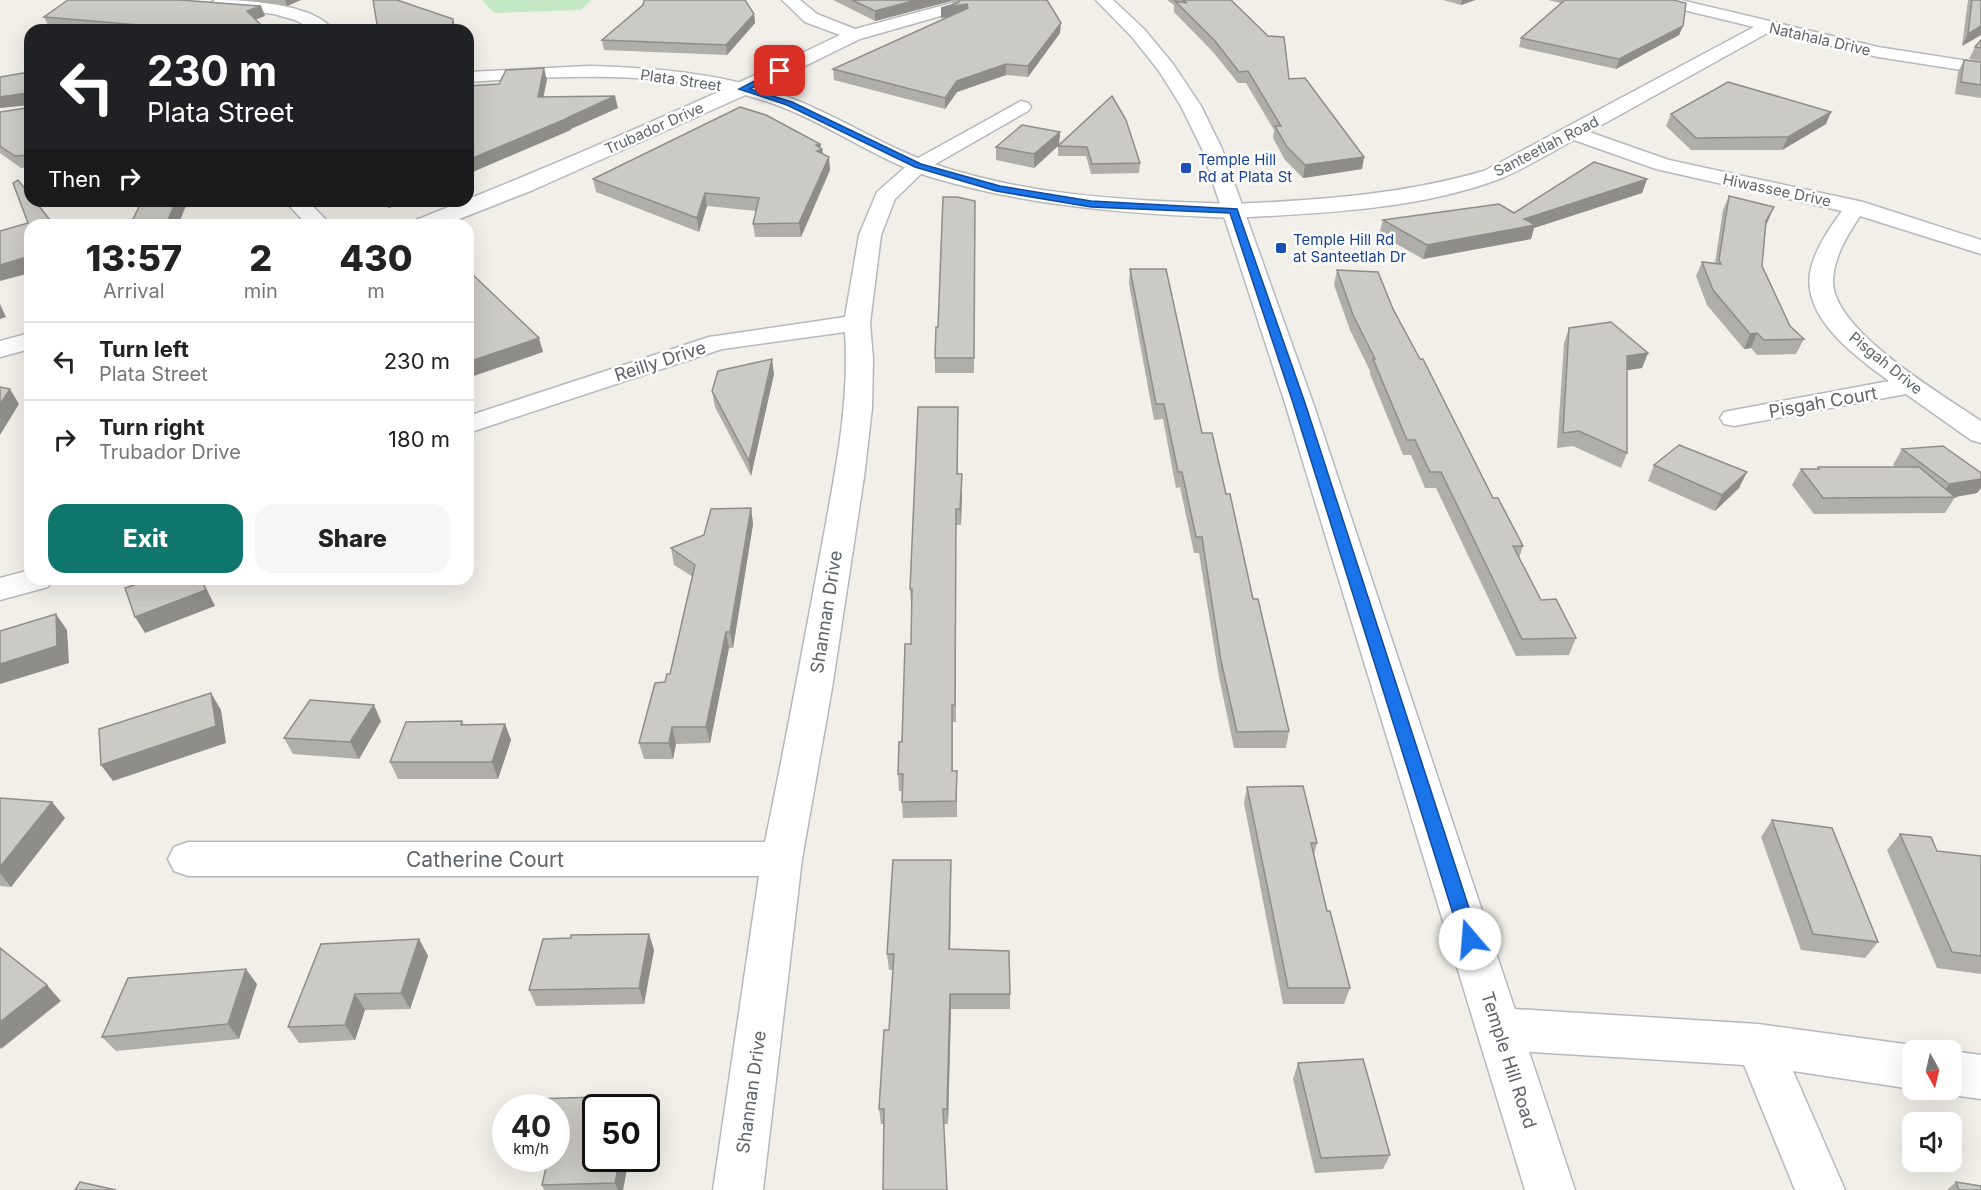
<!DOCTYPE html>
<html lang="en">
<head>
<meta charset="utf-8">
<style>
	body { margin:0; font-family:Inter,sans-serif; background:#f6f6f6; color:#222; height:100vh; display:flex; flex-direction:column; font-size:22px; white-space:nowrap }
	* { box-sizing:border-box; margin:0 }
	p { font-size:20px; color:#767676 }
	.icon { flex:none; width:33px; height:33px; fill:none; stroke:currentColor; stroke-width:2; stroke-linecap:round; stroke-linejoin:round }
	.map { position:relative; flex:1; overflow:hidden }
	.sheet { position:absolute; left:24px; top:219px; width:450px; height:366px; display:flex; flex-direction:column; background:#fff; border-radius:18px; box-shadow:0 6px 24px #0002 }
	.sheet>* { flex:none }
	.top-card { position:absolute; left:24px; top:24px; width:450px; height:183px; border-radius:18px; box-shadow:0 6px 24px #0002; background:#202124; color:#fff; overflow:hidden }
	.needle { width:39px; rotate:172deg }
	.fabs { position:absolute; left:1902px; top:1040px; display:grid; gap:12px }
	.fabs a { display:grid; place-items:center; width:60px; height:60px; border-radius:12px; background:#fff; box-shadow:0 6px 24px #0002; font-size:30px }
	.speed { position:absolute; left:492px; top:1094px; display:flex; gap:12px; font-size:30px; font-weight:700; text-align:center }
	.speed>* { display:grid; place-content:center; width:78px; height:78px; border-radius:50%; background:#fff; box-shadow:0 6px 24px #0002; line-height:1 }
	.speed small { font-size:15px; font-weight:400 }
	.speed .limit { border:3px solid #111; border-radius:9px; background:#fff; color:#111 }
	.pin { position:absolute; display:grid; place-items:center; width:51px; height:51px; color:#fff; margin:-26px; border-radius:12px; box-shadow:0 3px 9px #0006 }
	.me { position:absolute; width:66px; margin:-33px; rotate:342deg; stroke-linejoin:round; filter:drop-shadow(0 0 4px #0008) }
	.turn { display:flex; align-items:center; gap:21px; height:126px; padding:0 24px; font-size:27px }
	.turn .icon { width:78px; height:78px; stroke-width:2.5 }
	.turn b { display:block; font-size:42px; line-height:51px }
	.then { display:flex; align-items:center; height:57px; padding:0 24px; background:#0003; gap:12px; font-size:22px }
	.eta { display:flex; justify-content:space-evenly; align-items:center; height:102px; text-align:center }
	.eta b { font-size:36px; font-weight:800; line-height:42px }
	.cta { display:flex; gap:12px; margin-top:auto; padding:12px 24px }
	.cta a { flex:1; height:69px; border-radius:18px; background:#0f766e; color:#fff; font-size:24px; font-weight:800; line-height:69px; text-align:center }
	.cta a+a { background:#f6f6f6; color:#222 }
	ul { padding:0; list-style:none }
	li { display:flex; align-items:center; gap:18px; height:78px; padding:0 24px; border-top:2px solid #e0e0e0 }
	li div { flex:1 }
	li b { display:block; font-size:22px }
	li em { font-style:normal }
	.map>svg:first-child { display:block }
	.green { fill:#c5e8c5 }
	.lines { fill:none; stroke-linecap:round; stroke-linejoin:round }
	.minor-casing { stroke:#b5b8bc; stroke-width:3 }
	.tertiary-casing { stroke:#b5b8bc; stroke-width:3 }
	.secondary-casing { stroke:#b6babf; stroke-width:3 }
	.minor { fill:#fff; fill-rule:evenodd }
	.tertiary { fill:#fff; fill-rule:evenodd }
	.secondary { fill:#fff; fill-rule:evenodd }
	.wall { fill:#afaea9 }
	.shaded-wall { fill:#8f8d8a }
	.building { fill:#cccac5; stroke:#8f8d8a; stroke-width:1.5 }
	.route { fill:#1a73e8; stroke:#114b97; stroke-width:1.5 }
	.transit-dot { fill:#1a4fb4; stroke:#fff; stroke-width:2 }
	.labels { text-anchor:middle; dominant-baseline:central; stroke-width:5; stroke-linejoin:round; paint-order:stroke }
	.far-street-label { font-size:15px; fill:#5f6368; stroke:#fff }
	.far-transit-label { font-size:15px; fill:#164399; stroke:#fff; text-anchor:start }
	.street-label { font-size:18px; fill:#5f6368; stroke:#fff }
	.near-street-label { font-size:21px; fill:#5f6368; stroke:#fff }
</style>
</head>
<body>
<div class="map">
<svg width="1981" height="1190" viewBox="0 0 1981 1190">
	<rect width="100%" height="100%" fill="#f1efe8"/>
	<polygon class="green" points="482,0 591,0 581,10 494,13"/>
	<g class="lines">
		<g class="minor-casing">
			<g id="minor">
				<path d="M 215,0 C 246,0 313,3 333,30 L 314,30 L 295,20 L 274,14 L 212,7 L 210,4 Z"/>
				<path d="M 782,0 L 800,0 L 817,14 L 855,29 L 952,3 L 960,8 L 958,11 L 860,39 L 750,93 L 533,190 L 444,225 L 413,225 L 416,220 C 558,164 701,102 840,35 L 805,22 Z"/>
				<path d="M 1653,0 L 1681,0 L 1878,47 L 1981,63 L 1981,73 L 1878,57 L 1771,31 L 1589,132 L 1669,160 L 1863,202 L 1981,240 L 1981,254 L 1860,216 C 1847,236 1833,258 1833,283 C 1835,332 1943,395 1981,421 L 1981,443 L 1971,440 L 1906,394 L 1734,426 L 1724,424 L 1720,418 L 1724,412 L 1734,410 L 1889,381 C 1856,357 1803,319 1810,273 C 1814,250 1829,229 1842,211 L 1656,169 L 1574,140 C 1549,153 1523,170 1497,180 C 1414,210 1321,213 1234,218 L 1226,216 L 1223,211 L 1226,206 L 1234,204 C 1320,200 1400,195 1484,171 L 1754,27 L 1655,3 Z"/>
				<path d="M 1021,101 L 1028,103 L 1031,107 L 1028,111 L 925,170 L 895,199 L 881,235 L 870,323 L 873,359 L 872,408 L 864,477 L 832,688 L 802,859 L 763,1190 L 713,1190 L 759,876 L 188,876 L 174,871 L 168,859 L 174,847 L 188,842 L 765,842 C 785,745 803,648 821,550 C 834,478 850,405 845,332 L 722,349 L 468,433 L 468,416 L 709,337 L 845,317 L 859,235 L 877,192 L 911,162 Z"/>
				<polygon points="285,201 308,201 331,225 307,225"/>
				<polygon points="30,333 30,349 0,357 0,341"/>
				<polygon points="30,570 30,579 52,579 48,587 0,600 0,578"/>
				<polygon points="1499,1008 1758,1024 1912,1045 1924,1050 1912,1050 1912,1089 1793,1071 1845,1190 1795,1190 1744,1065 1499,1050 1483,1044 1476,1029 1483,1014"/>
				<polygon points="1952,1051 1981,1055 1981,1099 1952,1095 1937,1089 1952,1089"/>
			</g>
		</g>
		<g class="tertiary-casing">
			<path id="tertiary" d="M 589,66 C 660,68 732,74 798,101 C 847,121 892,151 943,167 C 1037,197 1136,201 1234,204 L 1242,206 L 1245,211 L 1242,216 L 1234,218 C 1132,214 1032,207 934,178 C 880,162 834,127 782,107 C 682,69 573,75 468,82 L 468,72 Z"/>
		</g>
		<g class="secondary-casing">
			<polygon id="secondary" points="1096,0 1113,0 1144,29 1173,64 1201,106 1222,149 1313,403 1575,1190 1525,1190 1285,403 1202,149 1181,106 1159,71 1132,37"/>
		</g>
		<use href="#minor" class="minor"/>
		<use href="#tertiary" class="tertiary"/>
		<use href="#secondary" class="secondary"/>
	</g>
	<g class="wall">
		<polygon points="243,0 301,0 287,6"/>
		<polygon points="833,0 1047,0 1060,33 1028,77 1006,75 957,92 945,109 834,80 833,69 948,17 941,18 956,4 951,1 875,21"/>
		<polygon points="1167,0 1231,0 1289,79 1364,157 1362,169 1303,178 1285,160 1273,138 1274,130 1246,83 1238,83 1213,52 1174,12 1174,5"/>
		<polygon points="1443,0 1475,0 1461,5"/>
		<polygon points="1548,0 1673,0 1683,26 1679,35 1616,69 1519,47 1521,38 1561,3"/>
		<polygon points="1968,0 1981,0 1981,35 1962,46"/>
		<polygon points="643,5 754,14 755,23 727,55 604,50 602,40"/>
		<polygon points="261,6 265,16 255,20 266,30 87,30 49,27 44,17"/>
		<polygon points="1981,40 1981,61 1969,59 1975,47"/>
		<polygon points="1964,60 1981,62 1981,98 1955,94 1958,72"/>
		<polygon points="30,72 30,167 21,168 0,153 0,112 26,108 26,105 0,108 0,77"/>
		<polygon points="1112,96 1140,163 1139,173 1091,174 1086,156 1058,156 1058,146 1034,168 996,160 996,147 1060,132 1059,144"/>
		<polygon points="1671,114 1826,124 1782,150 1691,150 1666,126"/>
		<polygon points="820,144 821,148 830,170 801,237 755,237 753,224 756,211 707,206 699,232 596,192 593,179"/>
		<polygon points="1647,179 1642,193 1534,228 1531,239 1423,259 1379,234 1383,220 1514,213"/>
		<polygon points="1729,196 1768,221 1766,225 1762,266 1790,326 1804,339 1796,354 1757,355 1751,348 1744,349 1707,305 1696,276 1702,262 1715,263 1723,210"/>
		<polygon points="975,201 974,373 935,373 935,358 938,327"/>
		<polygon points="1130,269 1202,433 1226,494 1253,599 1289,731 1286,748 1234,748 1219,677 1199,553 1194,553 1180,487 1176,488 1163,419 1154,420 1129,284"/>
		<polygon points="1337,270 1393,309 1493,498 1523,546 1519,558 1541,600 1576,638 1569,655 1516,656 1436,488 1425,488 1411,455 1403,455 1370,374 1370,371 1350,330 1334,285"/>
		<polygon points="1569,328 1648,353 1642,368 1627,370 1627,453 1621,468 1573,446 1557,448 1564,343"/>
		<polygon points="774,374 751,476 715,407 712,391"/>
		<polygon points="958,407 958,474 962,474 962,489 961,525 956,525 956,722 953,722 953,771 957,788 957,817 903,818 902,802 903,791 899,791 898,774 911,644 912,605 911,605 910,589"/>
		<polygon points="1902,449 1981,473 1981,488 1977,493 1955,497 1945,513 1814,514 1792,485 1801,469 1817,469 1818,467 1896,467 1893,465"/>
		<polygon points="1654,465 1739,488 1715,511 1648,481"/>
		<polygon points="751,508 753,524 733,648 729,648 710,743 676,744 673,759 644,759 639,743 665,682 670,674 693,577 674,565 671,548 704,535"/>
		<polygon points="381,721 359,759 293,754 284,738"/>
		<polygon points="462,721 464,725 505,724 511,740 498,779 398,779 390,762"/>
		<polygon points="1247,787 1317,843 1314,855 1327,911 1350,988 1344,1004 1283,1004 1244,803"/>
		<polygon points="0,798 52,802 65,818 11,887 0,886"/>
		<polygon points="1772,820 1878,942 1865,958 1801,950 1761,837"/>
		<polygon points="1900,834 1937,851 1981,856 1981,974 1937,968 1887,850"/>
		<polygon points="951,876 950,949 1010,994 1010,1009 951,1009 948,1124 881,1124 879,1109 889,1030 893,970 889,970 887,954"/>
		<polygon points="649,934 654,950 644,1004 536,1006 529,990 571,938"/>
		<polygon points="419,939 428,956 410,1009 365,1010 355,1040 299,1043 288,1027"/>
		<polygon points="257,984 239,1039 116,1051 102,1037"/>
		<polygon points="1298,1063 1390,1155 1383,1169 1315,1173 1293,1079"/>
		<polygon points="631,1096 635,1107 596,1107 596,1158 629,1158 623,1190 544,1190 542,1185 548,1158 556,1158 556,1107 531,1107 533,1099"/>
		<polygon points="1956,1182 1981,1190 1947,1190"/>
	</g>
	<g class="shaded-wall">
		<polygon points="285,0 301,0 287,6"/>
		<polygon points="916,0 951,0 951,1 875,21 875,11"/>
		<polygon points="1462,0 1475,0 1461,5"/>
		<polygon points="967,4 967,14 941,18 941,8"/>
		<polygon points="261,6 265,16 251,21 247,11"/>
		<polygon points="754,14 755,23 727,55 726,45"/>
		<polygon points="453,19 456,30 452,30"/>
		<polygon points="1061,23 1060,33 1028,77 1028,66"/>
		<polygon points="1683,26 1679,35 1616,69 1619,59"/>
		<polygon points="1981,26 1981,35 1962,46 1968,34"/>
		<polygon points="1006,64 1006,75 957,92 945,109 945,98 957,81"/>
		<polygon points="544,68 547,80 541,109 538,97"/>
		<polygon points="26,93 30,105 0,108 0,97"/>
		<polygon points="615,96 618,108 571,129 571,130 468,174 468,160"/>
		<polygon points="1831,112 1826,124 1782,150 1788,137"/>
		<polygon points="1060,132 1059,145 1034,168 1034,154"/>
		<polygon points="820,144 821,149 822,149 824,162 818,163 816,145"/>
		<polygon points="829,157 830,170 801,237 799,223"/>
		<polygon points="1364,157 1362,169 1303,178 1305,165"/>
		<polygon points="1647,179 1642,193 1534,228 1531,239 1423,259 1427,245 1524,219"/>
		<polygon points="705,193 707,206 699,232 697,218"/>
		<polygon points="176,201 188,201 178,225 166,225"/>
		<polygon points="385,201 418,201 388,208"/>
		<polygon points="1774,207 1768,221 1760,235 1766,221"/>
		<polygon points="30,256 30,273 0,281 0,265"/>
		<polygon points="0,304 6,317 0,319"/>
		<polygon points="1757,333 1751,348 1744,349 1750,334"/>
		<polygon points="539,338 543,352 468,378 468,362"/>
		<polygon points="1648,353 1642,368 1622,371 1627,356"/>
		<polygon points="772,359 774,374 751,476 749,461"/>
		<polygon points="10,389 19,404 0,435 0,404"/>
		<polygon points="1747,472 1739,488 1715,511 1722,495"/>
		<polygon points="962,474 962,489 961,525 960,509"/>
		<polygon points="1981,479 1981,488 1977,493 1955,497 1941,497 1949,484"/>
		<polygon points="751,508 753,524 733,648 730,632"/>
		<polygon points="201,579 202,580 215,606 145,633 135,617"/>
		<polygon points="56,614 67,630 69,663 0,684 0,664"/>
		<polygon points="726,632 729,648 710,743 706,727"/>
		<polygon points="211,693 221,710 226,743 113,781 101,765"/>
		<polygon points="374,705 381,721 359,759 350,742"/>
		<polygon points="505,724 511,740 498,779 492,762"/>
		<polygon points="672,727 676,744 673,759 669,743"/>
		<polygon points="52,802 65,818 11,887 0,873 0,867"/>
		<polygon points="951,860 951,876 950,964 949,949"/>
		<polygon points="649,934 654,950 644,1004 639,988"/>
		<polygon points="419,939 428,956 410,1009 401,993"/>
		<polygon points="246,969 257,984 239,1039 228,1024"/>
		<polygon points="47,985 61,1001 1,1049 0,1047 0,1022"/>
		<polygon points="355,994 365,1010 355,1040 345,1025"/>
		<polygon points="950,994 951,1009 948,1124 947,1109"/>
		<polygon points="631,1096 635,1107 629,1107"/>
		<polygon points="620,1158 629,1158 623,1190 618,1190 615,1183"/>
	</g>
	<g class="building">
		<polygon points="68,0 180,0 261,6 247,11 266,30 198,30 44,17"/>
		<polygon points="373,0 397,0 453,19 452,30 378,30"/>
		<polygon points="644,0 745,0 754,14 726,45 602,40 643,5"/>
		<polygon points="852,0 916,0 875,11"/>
		<polygon points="960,0 1047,0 1061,23 1028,66 1006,64 957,81 945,98 833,69 968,8 967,4 941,8 958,3"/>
		<polygon points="1183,0 1231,0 1268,36 1284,37 1289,79 1305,78 1364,157 1305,165 1287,147 1275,126 1281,126 1248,71 1239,72 1215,41 1175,1 1187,3"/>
		<polygon points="1565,0 1673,0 1686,3 1683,26 1619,59 1521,38"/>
		<polygon points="1972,0 1981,0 1981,26 1968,34"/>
		<polygon points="1981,40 1981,48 1975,47"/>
		<polygon points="1964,60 1981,62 1981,85 1961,82"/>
		<polygon points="544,68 538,97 615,96 567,118 568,118 468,160 468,86 499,84 506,70"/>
		<polygon points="30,72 30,155 15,156 0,146 0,112 26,108 26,93 0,97 0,77"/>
		<polygon points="1728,82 1831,112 1788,137 1696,138 1671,114"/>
		<polygon points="1112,96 1126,120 1140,163 1092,164 1087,147 1058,146"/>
		<polygon points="740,107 766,115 820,144 816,145 822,149 817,151 829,157 799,223 753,224 759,198 705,193 697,218 593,179"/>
		<polygon points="1022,125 1060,132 1034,154 996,147"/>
		<polygon points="1594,162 1647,179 1524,219 1535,225 1427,245 1383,220 1499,204 1514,213"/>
		<polygon points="18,180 30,195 30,201 35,201 54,225 30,225 30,256 0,265 0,231 28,223 13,183"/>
		<polygon points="1729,196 1774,207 1766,221 1762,266 1790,326 1804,339 1764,340 1757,333 1750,334 1713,290 1702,262 1721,264 1719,260"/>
		<polygon points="943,197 957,197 975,201 974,358 935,358 936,327 938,327"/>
		<polygon points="142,201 176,201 166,225 130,225"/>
		<polygon points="68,223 68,225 55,225"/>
		<polygon points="1130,269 1166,269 1202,433 1212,433 1226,494 1230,494 1253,599 1258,599 1289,731 1237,732 1221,661 1202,537 1196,537 1182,472 1178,472 1164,404 1156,404"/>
		<polygon points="468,270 539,338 468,362"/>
		<polygon points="1337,270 1378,272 1393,309 1420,359 1423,359 1493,498 1498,498 1523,546 1513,546 1541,600 1556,599 1576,638 1522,639 1441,472 1430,472 1415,440 1407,440 1373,359 1375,359 1353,315"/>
		<polygon points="1611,322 1648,353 1627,356 1627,453 1579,431 1563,433 1569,328"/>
		<polygon points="772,359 749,461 712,391 718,371"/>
		<polygon points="0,387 10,389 0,404"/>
		<polygon points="918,407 958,407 957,474 962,474 960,509 956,509 955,705 952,705 952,771 957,771 956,801 902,802 903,774 898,774 899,742 902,742 905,644 911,644 912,589 910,589"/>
		<polygon points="1679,445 1747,472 1722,495 1654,465"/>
		<polygon points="1943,446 1981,473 1981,479 1949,484 1902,449"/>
		<polygon points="1818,467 1919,467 1955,497 1823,498 1801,469 1819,469"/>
		<polygon points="751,508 730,632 726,632 706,727 672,727 669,743 639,743 655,683 665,682 667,674 670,674 695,565 671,548 704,535 711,509"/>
		<polygon points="151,579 201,579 206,590 135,617 125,588"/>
		<polygon points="56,614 57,646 0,664 0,631"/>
		<polygon points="211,693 216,726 101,765 99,729"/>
		<polygon points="310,700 374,705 350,742 284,738"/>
		<polygon points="462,721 461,725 505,724 492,762 390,762 406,722"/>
		<polygon points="1303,786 1317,843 1311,843 1327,911 1330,911 1350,988 1288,988 1247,787"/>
		<polygon points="0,798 52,802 0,867"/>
		<polygon points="1772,820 1832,828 1878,942 1813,934"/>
		<polygon points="1900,834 1931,837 1937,851 1981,856 1981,956 1952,952"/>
		<polygon points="893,860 951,860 949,949 1009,951 1010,994 950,994 947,1109 943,1109 947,1190 883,1190 884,1109 879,1109 884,1030 889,1030 894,954 887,954"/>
		<polygon points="649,934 639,988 529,990 543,939 571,938 571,935"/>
		<polygon points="419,939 401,993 355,994 345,1025 288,1027 321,944"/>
		<polygon points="0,948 47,985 0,1022"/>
		<polygon points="246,969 228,1024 102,1037 128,978"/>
		<polygon points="1363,1059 1390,1155 1321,1158 1298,1063"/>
		<polygon points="631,1096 629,1107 596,1107 596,1158 620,1158 615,1183 542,1185 548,1158 556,1158 556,1107 531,1107 533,1099"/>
		<polygon points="80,1182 116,1190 75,1190"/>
		<polygon points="1956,1182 1981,1186 1981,1190 1959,1190"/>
	</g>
	<polygon class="route" points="777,69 784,71 750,89 792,102 921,164 1000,186 1091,201 1237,209 1305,403 1479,939 1476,945 1470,947 1464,945 1461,939 1293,403 1230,213 1091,207 996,191 915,167 787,105 739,89"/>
	<g class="transit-dot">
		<rect x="1180" y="162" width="12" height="12" rx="3"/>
		<rect x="1275" y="242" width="12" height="12" rx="3"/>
	</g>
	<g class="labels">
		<g class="far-street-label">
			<text transform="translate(1820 39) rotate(13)">Natahala Drive</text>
			<text transform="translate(681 80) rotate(8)">Plata Street</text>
			<text transform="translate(654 128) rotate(-24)">Trubador Drive</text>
			<text transform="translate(1546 146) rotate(-27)">Santeetlah Road</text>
			<text transform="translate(1777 190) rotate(12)">Hiwassee Drive</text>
			<text transform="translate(1886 363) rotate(39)">Pisgah Drive</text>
		</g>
		<g class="far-transit-label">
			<text x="1198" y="159">Temple Hill<tspan x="1198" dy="17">Rd at Plata St</tspan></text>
			<text x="1293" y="239">Temple Hill Rd<tspan x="1293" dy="17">at Santeetlah Dr</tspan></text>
		</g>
		<g class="street-label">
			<text transform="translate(660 361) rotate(-18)">Reilly Drive</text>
			<text transform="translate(1823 402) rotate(-10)">Pisgah Court</text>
			<text transform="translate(826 612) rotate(-81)">Shannan Drive</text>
			<text transform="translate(1509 1060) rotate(72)">Temple Hill Road</text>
			<text transform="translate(751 1092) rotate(-82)">Shannan Drive</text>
		</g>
		<g class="near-street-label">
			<text x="485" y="859">Catherine Court</text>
		</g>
	</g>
</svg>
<div class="fabs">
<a><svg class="needle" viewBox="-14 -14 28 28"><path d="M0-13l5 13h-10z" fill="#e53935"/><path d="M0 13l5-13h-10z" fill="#767676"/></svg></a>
<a><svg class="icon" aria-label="sound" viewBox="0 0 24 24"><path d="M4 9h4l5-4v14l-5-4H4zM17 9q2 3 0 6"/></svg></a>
</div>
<div class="speed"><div>40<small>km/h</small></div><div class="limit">50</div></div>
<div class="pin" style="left:780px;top:71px;background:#d93025"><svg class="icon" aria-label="arrive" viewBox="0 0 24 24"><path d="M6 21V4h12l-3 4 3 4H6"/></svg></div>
<svg class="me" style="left:1470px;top:939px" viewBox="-20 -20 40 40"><circle r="19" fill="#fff"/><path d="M0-13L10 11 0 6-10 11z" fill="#1a73e8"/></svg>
<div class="top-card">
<div class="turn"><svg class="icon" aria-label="left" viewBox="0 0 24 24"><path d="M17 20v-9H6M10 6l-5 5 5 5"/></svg><div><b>230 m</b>Plata Street</div></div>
<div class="then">Then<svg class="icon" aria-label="right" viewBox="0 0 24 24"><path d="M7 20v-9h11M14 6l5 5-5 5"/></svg></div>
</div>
<section class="sheet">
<div class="eta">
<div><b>13:57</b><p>Arrival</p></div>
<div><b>2</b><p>min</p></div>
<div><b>430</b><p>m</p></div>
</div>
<ul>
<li><svg class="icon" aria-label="left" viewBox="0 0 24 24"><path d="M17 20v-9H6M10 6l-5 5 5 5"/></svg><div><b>Turn left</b><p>Plata Street</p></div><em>230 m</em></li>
<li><svg class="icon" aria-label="right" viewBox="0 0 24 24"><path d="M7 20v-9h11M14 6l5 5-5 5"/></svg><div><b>Turn right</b><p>Trubador Drive</p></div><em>180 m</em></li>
</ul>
<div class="cta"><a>Exit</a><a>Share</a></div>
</section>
</div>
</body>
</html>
